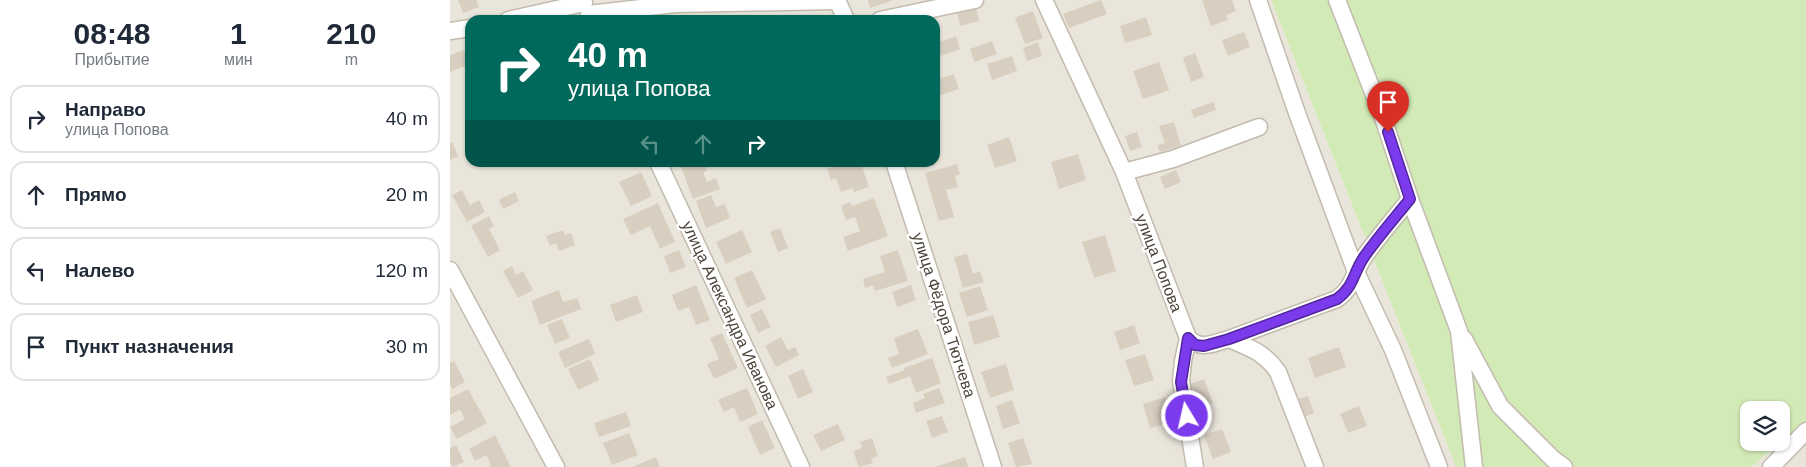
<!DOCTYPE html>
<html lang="ru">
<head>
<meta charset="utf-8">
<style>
	body { margin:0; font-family:Helvetica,sans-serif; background:#f6f6f7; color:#1f2937; height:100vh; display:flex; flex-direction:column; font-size:19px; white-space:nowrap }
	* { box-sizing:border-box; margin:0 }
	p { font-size:16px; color:#747a83 }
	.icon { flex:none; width:28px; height:28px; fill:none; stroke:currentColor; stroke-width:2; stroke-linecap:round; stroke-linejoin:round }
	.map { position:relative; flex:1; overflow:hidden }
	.side { display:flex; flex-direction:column; background:#fff; width:450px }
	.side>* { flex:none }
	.top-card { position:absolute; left:15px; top:15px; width:475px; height:152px; border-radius:15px; box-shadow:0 1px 4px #0004; background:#00695c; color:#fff; overflow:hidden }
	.fabs { position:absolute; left:1290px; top:401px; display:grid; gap:10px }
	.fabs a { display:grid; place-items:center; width:50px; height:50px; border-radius:10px; background:#fff; box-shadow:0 1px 4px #0004; font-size:25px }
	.pin { position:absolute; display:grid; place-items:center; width:42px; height:42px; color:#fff; margin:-51px -21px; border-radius:50% 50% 50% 0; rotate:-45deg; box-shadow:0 0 5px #0007 }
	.pin .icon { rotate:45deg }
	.me { position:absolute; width:55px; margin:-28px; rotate:351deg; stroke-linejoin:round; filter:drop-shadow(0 0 4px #0008) }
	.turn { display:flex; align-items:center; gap:18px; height:105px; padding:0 20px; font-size:22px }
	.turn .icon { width:65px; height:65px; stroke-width:2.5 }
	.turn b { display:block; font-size:35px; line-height:42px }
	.lanes { display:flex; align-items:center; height:48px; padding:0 20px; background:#0003; justify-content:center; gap:25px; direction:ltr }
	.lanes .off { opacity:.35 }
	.eta { display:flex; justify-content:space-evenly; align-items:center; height:85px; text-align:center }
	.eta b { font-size:30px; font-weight:800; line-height:35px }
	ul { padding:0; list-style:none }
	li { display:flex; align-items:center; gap:15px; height:68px; margin:0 10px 8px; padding:0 10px; border:2px solid #e0e1e3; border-radius:15px }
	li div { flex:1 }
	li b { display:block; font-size:19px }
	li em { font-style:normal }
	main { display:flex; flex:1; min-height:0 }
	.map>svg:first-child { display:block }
	.residential { fill:#eae5da; fill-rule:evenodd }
	.green { fill:#d2eab5; fill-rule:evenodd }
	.building { fill:#d8cfc1 }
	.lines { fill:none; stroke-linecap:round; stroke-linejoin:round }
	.minor-casing { stroke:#c2bbae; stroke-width:19 }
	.minor { stroke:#fff; stroke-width:16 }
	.route-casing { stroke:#51269a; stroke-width:12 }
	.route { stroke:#7c3aed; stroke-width:9 }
	.labels { text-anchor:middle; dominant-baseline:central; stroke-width:5; stroke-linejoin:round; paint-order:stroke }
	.street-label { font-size:16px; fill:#4b4439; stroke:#fff }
</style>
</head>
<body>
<main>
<section class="side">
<div class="eta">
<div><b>08:48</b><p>Прибытие</p></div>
<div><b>1</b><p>мин</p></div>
<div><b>210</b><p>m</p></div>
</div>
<ul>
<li><svg class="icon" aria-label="right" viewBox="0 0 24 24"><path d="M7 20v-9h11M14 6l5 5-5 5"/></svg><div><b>Направо</b><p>улица Попова</p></div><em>40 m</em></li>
<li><svg class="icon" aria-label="ahead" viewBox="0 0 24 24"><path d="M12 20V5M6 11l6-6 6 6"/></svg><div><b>Прямо</b></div><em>20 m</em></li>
<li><svg class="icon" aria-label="left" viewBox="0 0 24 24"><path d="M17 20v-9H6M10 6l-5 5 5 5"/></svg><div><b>Налево</b></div><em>120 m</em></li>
<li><svg class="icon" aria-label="arrive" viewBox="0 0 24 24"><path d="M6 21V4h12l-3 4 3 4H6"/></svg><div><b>Пункт назначения</b></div><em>30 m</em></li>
</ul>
</section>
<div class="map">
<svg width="1356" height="467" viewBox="0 0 1356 467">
	<rect width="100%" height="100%" fill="#f6f3ec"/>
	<g class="residential">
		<path d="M 0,0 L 821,0 L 1006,467 L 0,467 ZM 20,20 L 485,20 L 485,162 L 20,162 Z"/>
		<polygon points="1356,422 1356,467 1301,467"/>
	</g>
	<path class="green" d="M 821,0 L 1356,0 L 1356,422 L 1301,467 L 1006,467 ZM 1299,410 L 1331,410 L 1331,442 L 1299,442 Z"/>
	<g class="building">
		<polygon points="8,0 26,0 29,7 13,13"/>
		<polygon points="418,0 444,0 420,8"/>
		<polygon points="651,0 657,14 619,28 613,14"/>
		<polygon points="752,0 782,0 786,11 776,15 778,20 761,26"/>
		<polygon points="526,8 529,21 510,26 507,13"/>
		<polygon points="583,11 593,38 575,44 565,18"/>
		<polygon points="696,17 702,35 675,43 670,26"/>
		<polygon points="794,32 800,47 778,56 772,40"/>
		<polygon points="506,36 510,49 491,56 487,43"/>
		<polygon points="542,41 547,54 524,62 520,49"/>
		<polygon points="588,42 592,56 577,61 573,48"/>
		<polygon points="14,50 20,64 0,72 0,55"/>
		<polygon points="745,53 754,77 741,82 733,58"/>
		<polygon points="562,56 567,71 542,80 537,64"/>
		<polygon points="709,62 719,90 693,99 683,71"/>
		<polygon points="504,74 509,89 485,97 485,80"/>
		<polygon points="764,102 766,110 744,118 741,110"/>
		<polygon points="724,122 731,146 710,152 707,145 715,143 709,126"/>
		<polygon points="687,132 692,147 680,151 675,136"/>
		<polygon points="559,137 567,161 545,168 537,145"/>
		<polygon points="2,142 8,156 0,160 0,143"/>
		<polygon points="628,154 636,180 609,189 601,162"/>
		<polygon points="234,162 254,162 257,171 253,172 257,182 266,178 270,189 243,199 230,164"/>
		<polygon points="396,163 397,168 411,163 419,187 404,192 403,188 391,192 386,178 381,180 377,169"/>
		<polygon points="507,164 510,174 505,176 508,187 496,190 504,217 489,221 475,173"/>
		<polygon points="726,170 731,182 715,189 710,177"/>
		<polygon points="191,172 202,196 181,206 169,182"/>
		<polygon points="12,190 20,205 29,200 35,212 17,222 2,195"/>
		<polygon points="65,192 69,201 53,209 49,200"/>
		<polygon points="261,195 266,207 275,204 280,218 256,228 246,201"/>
		<polygon points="424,198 438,236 398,251 393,237 410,231 405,217 396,220 391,206 400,202 402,206"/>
		<polygon points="208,203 225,242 210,249 200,226 181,235 173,219"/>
		<polygon points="39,216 44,226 39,229 50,250 38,257 21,226"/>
		<polygon points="330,228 338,248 328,252 320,232"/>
		<polygon points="113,230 115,235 121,233 125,245 109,251 106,243 100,246 96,236"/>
		<polygon points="292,230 302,252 276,264 266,242"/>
		<polygon points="655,235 666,271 644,278 632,242"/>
		<polygon points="229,250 236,267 220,273 214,256"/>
		<polygon points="448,250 458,281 425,291 423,285 415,288 413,279 435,272 430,256"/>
		<polygon points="517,254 523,274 530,271 534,282 513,288 504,257"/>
		<polygon points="62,266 66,275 73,271 83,290 68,298 53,271"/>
		<polygon points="302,270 316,299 297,308 284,278"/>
		<polygon points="246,285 260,320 246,325 239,307 228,311 222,295"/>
		<polygon points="461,285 466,300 447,307 442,292"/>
		<polygon points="530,286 538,310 517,317 509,293"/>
		<polygon points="109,290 113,302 127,298 131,309 90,325 81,301"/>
		<polygon points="187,295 193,312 166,322 160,305"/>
		<polygon points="312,309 321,327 308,333 300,315"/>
		<polygon points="543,315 550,337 524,345 518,322"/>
		<polygon points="112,319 120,338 105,344 97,325"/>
		<polygon points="684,325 690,343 670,350 664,332"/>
		<polygon points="468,329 478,354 442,368 438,358 449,354 444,338"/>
		<polygon points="272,333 288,368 264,379 257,364 269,359 260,338"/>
		<polygon points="331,337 338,350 345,347 349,355 326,367 315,346"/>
		<polygon points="139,339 145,354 115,368 108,352"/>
		<polygon points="889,347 896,367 865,378 858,358"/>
		<polygon points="695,354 704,380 684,386 675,360"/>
		<polygon points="482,358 491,383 466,393 460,376 439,384 436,377 455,370 454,368"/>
		<polygon points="140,359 149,380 128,390 118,369"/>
		<polygon points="4,361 15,382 2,389 0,385 0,363"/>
		<polygon points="556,364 564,390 540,398 531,372"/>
		<polygon points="353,369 363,392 348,399 338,376"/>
		<polygon points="754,379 763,403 745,409 737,385"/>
		<polygon points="297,388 308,414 290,422 284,407 274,412 268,400"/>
		<polygon points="489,388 495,403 466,413 463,403 475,398 473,394"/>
		<polygon points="18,389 37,423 7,439 0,427 15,419 10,410 0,415 0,398"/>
		<polygon points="858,396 864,413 851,418 845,400"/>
		<polygon points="715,397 722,422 700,428 693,404"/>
		<polygon points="562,400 570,423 553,429 546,406"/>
		<polygon points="909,406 917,426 898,433 890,414"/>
		<polygon points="176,412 181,426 149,437 144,423"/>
		<polygon points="492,416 498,432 482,438 476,421"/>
		<polygon points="312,420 325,448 310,455 298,427"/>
		<polygon points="388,424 395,440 371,451 363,435"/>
		<polygon points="772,429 781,452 763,459 754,435"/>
		<polygon points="179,433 188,455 162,465 153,443"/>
		<polygon points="45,435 61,467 38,467 41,465 36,455 25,461 19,449"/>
		<polygon points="422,438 428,456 421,459 423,463 409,467 403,451 412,448 410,442"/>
		<polygon points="573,438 582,464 566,467 558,443"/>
		<polygon points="6,445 14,462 3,467 0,462 0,448"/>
		<polygon points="206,457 210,467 183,467"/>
		<polygon points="515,457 518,467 485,467"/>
	</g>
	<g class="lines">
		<g class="minor-casing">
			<g id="minor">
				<polyline points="387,0 396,20"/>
				<path d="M 594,0 L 674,172 L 738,338 C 752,351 763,343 779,339 C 800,348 814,352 828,372 L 865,467"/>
				<polyline points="808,0 847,113 906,272 943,350 989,467"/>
				<polyline points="887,0 932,115 960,199 1009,331 1024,467"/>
				<polyline points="139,14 225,4 387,1"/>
				<polyline points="58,20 134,3"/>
				<polyline points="430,20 525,0"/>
				<polyline points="0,31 20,28"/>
				<polyline points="208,162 351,467"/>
				<polyline points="444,162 543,467"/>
				<polyline points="674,172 723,159 809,127"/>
				<polyline points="0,270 106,467"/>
				<polyline points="738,338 733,361 731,381 745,467"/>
				<path d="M 779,339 L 887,299 C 904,287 903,273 914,257 C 928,237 944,219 960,199"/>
				<polyline points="1014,339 1050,406 1103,459 1114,467"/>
				<polyline points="1321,467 1356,431"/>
			</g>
		</g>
		<use href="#minor" class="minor"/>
	</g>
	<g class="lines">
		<g class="route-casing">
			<path id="route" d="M 737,416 L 731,382 L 738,338 L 745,345 L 754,346 L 779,339 L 887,299 C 904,287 903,273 914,257 C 928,237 944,219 960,199 L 938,132"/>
		</g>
		<use href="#route" class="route"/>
	</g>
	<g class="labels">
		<g class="street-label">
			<text transform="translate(709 263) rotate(69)">улица Попова</text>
			<text transform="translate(280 315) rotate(65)">улица Александра Иванова</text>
			<text transform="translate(494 315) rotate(72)">улица Фёдора Тютчева</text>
		</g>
	</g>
</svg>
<div class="fabs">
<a><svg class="icon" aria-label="layers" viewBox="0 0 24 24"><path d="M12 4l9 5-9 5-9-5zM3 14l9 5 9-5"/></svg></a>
</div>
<div class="pin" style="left:938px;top:132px;background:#d93025"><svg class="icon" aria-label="arrive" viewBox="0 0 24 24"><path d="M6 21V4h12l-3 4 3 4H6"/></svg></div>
<svg class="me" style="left:737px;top:416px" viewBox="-20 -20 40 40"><circle r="17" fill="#7c3aed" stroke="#fff" stroke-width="3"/><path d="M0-11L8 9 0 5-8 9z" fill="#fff"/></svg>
<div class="top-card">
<div class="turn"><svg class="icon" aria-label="right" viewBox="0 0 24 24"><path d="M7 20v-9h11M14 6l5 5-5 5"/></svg><div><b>40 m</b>улица Попова</div></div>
<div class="lanes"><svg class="icon off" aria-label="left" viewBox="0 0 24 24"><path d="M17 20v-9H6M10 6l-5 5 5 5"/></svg><svg class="icon off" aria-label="ahead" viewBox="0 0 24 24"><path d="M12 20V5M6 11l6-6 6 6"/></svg><svg class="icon" aria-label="right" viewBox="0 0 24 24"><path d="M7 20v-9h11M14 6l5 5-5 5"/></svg></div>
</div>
</div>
</main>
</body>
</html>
